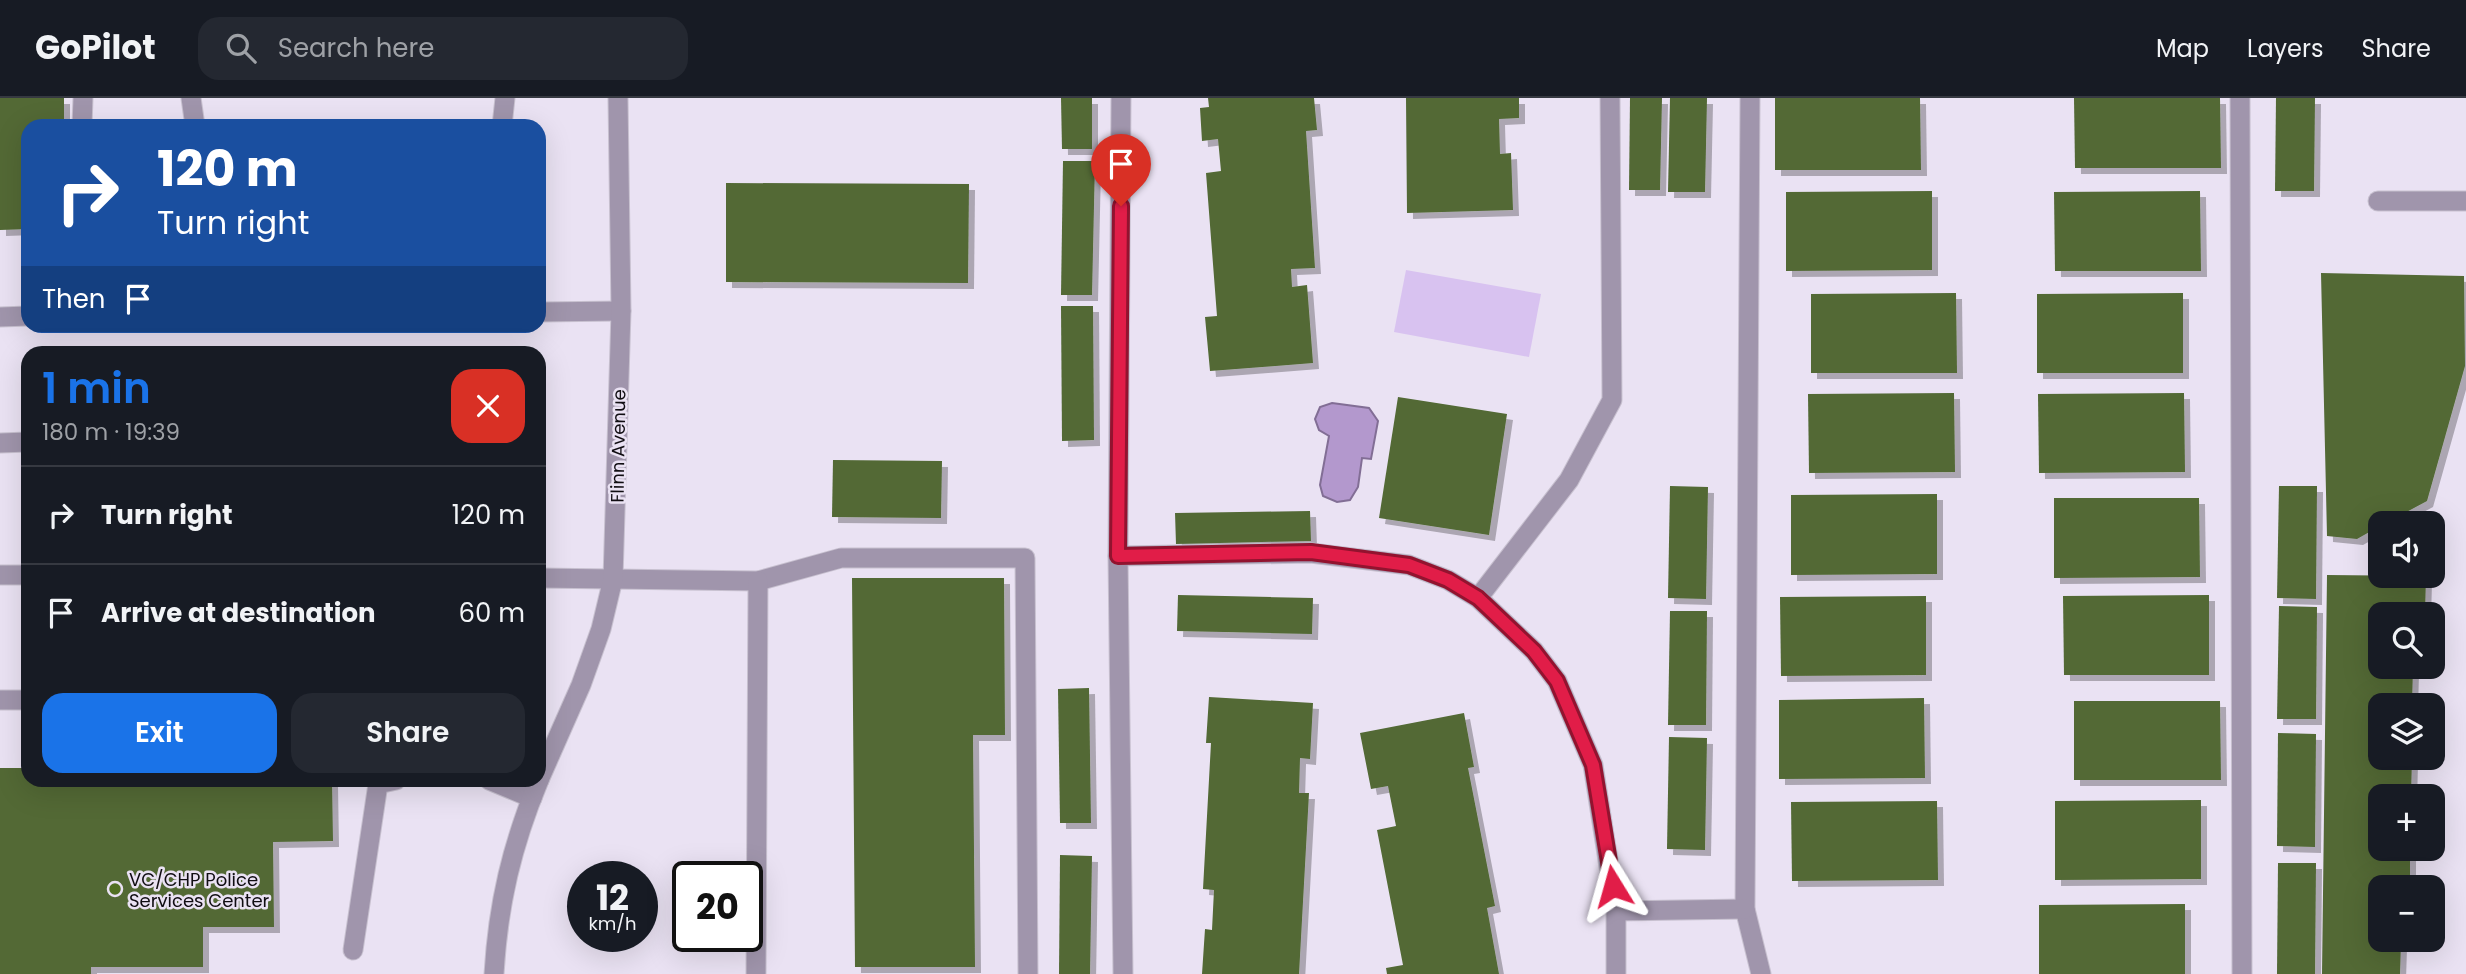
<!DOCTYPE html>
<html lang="en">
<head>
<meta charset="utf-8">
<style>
	body { margin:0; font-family:Poppins,sans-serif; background:#242831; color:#f1f3f6; height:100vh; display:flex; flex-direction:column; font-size:26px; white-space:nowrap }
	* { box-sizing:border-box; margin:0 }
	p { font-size:23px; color:#9ea1a6 }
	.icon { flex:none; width:38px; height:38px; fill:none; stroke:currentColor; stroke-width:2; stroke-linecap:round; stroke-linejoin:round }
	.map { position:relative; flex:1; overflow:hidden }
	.side { position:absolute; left:21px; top:248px; width:525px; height:441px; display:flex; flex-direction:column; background:#171b24; border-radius:21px; box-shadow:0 7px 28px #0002 }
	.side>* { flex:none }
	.top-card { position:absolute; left:21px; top:21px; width:525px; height:214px; border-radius:21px; box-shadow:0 7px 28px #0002; background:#1a4fa0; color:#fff; overflow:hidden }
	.tools { position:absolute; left:2368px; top:413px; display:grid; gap:14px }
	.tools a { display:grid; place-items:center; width:77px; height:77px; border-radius:14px; background:#171b24; box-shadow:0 7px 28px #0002; font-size:35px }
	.speed { position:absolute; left:567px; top:763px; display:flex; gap:14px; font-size:35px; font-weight:700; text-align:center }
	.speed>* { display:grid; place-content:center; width:91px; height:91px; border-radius:50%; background:#171b24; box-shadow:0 7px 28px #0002; line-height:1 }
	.speed small { font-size:18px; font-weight:400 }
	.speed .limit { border:4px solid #111; border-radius:10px; background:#fff; color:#111 }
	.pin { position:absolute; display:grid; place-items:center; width:60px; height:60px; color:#fff; margin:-72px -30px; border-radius:50% 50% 50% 0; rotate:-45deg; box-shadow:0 0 7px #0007 }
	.pin .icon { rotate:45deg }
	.me { position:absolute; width:77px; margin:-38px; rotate:352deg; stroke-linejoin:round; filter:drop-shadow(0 0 5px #0008) }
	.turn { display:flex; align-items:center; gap:24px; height:147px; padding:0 21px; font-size:32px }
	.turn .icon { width:91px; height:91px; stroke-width:2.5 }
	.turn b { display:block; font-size:49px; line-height:60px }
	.then { display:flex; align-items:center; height:66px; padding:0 21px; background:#0003; gap:14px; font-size:26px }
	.round { display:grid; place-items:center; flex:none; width:74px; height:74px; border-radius:21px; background:#242831 }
	.overview { display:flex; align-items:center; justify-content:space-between; height:119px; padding:0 21px }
	h1 { font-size:42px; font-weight:600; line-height:52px; color:#1a73e8 }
	.cta { display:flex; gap:14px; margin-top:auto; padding:14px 21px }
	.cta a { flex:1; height:80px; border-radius:21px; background:#1a73e8; color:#fff; font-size:28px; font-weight:600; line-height:80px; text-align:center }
	.cta a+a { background:#242831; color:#f1f3f6 }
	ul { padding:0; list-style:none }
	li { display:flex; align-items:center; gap:21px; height:98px; padding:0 21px; border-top:2px solid #363941 }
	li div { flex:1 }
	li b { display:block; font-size:26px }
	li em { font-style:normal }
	header { display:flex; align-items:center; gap:42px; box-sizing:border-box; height:98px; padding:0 35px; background:#171b24; border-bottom:2px solid #363941 }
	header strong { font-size:33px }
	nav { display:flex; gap:38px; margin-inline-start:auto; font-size:24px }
	.search { width:490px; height:63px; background:#242831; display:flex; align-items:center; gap:18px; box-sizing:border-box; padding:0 24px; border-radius:21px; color:#9ea1a6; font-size:26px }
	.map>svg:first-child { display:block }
	.green { fill:#d8c2f0 }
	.water { fill:#b398cd; stroke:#826e95; stroke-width:2 }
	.building { fill:#526935; filter:url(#shadow) }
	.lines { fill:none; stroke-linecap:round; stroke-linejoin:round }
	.service-casing { stroke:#c7c0cf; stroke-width:21 }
	.minor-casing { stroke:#c7c0cf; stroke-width:21 }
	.service { stroke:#a095ac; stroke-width:19 }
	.minor { stroke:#a095ac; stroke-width:19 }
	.route-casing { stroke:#92132f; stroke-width:18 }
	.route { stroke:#e11d48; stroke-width:12 }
	.poi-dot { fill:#516f23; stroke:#eae2f3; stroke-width:2.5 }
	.labels { text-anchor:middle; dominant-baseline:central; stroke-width:5; stroke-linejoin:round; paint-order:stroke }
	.street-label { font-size:18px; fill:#100d12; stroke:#eae2f3 }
	.poi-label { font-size:18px; fill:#100d12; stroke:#eae2f3; text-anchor:start }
</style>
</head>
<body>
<header>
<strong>GoPilot</strong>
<div class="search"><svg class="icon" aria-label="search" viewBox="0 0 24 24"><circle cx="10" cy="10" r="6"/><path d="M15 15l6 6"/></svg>Search here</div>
<nav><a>Map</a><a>Layers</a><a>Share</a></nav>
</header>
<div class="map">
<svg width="2466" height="876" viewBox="0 0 2466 876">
	<defs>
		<filter id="shadow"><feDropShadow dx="6" dy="6" stdDeviation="0" flood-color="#0004"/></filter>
	</defs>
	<rect width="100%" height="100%" fill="#eae2f3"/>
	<polygon class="green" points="1406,172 1541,196 1529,259 1394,234"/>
	<polygon class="water" points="1332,305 1369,310 1378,323 1371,361 1362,360 1358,389 1350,402 1337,404 1323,398 1320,387 1329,338 1319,332 1315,321 1320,309"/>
	<g class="building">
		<polygon points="0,0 64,0 64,28 28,28 28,131 0,132"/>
		<polygon points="1061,0 1092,0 1092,51 1062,51"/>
		<polygon points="1208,0 1314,0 1317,32 1306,33 1315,170 1291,171 1292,189 1307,187 1313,265 1210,273 1205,219 1217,218 1206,75 1221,73 1218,41 1202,43 1200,10 1209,9"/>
		<polygon points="1406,0 1519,0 1519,20 1499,21 1500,56 1511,55 1513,112 1407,115"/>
		<polygon points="1630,0 1662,0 1660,92 1629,92"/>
		<polygon points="1670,0 1707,0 1705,94 1668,94"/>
		<polygon points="1775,0 1920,0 1921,72 1775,72"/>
		<polygon points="2074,0 2220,0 2221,70 2075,70"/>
		<polygon points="2276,0 2315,0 2314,93 2275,93"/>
		<polygon points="1063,63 1095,63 1092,197 1061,197"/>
		<polygon points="726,85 969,86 968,185 726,184"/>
		<polygon points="1932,93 1932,172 1786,173 1786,94"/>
		<polygon points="2200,93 2201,173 2055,173 2054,94"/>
		<polygon points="2321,175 2464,178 2465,268 2427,403 2386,425 2380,425 2380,428 2357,441 2327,438"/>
		<polygon points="1956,195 1957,275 1811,275 1811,196"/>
		<polygon points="2183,195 2183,275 2037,275 2037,196"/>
		<polygon points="1061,208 1093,208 1094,342 1062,343"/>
		<polygon points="1954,295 1955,374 1809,375 1808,296"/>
		<polygon points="2184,295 2185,374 2039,375 2038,296"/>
		<polygon points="1398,299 1507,316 1489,437 1379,420"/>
		<polygon points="833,362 942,363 941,420 832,419"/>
		<polygon points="1670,388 1708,389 1706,501 1668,500"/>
		<polygon points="2279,388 2317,388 2316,501 2277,500"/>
		<polygon points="1937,396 1937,476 1791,477 1791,397"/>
		<polygon points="2054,400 2199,400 2200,479 2054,480"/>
		<polygon points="1310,413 1311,443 1176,446 1175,415"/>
		<polygon points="2327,477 2426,478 2425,516 2380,516 2380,569 2413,569 2412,607 2380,607 2380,660 2412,660 2411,698 2380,698 2380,751 2410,751 2410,789 2380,789 2380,842 2409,842 2409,844 2401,844 2400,876 2322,876"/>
		<polygon points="852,480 1004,480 1005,637 973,637 975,869 855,869"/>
		<polygon points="1178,497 1313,500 1312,536 1177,533"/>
		<polygon points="2209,497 2209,577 2064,577 2063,498"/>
		<polygon points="1926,498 1926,577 1781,578 1780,499"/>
		<polygon points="2279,508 2317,509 2316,621 2277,621"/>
		<polygon points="1670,513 1707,513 1706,627 1668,627"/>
		<polygon points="1089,590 1091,725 1060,725 1058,591"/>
		<polygon points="1209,599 1313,605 1310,661 1300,660 1299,695 1309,695 1299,876 1202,876 1205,831 1212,832 1214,792 1203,791 1211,645 1206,645"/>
		<polygon points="1924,600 1925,680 1779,681 1779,602"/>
		<polygon points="2074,603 2220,603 2221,682 2074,682"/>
		<polygon points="1464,615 1474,669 1468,670 1495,808 1487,810 1499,876 1387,876 1386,870 1403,867 1377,732 1396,728 1388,688 1371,691 1360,635"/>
		<polygon points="2278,635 2316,636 2315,749 2277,748"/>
		<polygon points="1669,639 1707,640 1705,752 1667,751"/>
		<polygon points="0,670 28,670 28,682 332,682 333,743 273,744 274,829 203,829 203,869 91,869 91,876 0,876"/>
		<polygon points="2201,702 2201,781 2055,782 2055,703"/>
		<polygon points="1937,703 1938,782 1792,783 1791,704"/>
		<polygon points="1060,757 1092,758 1090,876 1059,876"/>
		<polygon points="2278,765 2316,765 2315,876 2277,876"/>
		<polygon points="2185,806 2185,876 2039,876 2039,807"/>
	</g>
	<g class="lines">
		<g class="service-casing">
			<g id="service">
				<polyline points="191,0 195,28"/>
				<polyline points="1121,0 1118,458 1123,876"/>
				<polyline points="1750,0 1745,811 1761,876"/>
				<polyline points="2240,0 2242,876"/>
				<polyline points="82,28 83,0"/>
				<polyline points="502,28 505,0"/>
				<polyline points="2378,103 2466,103"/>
				<polyline points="0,345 28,344"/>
				<polyline points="1118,458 1311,455 1409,467 1448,482 1478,500 1534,553 1557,583 1593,667 1616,813 1745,811"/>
				<polyline points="0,477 28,477"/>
				<polyline points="539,480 758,483 841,460 1025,460 1028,876"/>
				<polyline points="1478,500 1569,382 1612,302 1610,0"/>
				<polyline points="0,602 28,602"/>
				<polyline points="489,682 532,700"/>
				<polyline points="353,852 378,686 396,682"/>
				<polyline points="756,876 758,483"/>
			</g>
		</g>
		<g class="minor-casing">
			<g id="minor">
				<polyline points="539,214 621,213"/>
				<polyline points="0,219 28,218"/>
				<polyline points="539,682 581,587 601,531 613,481 621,213 618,0"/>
				<path d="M 494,876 C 498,806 512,747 539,682"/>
				<polyline points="1616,876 1616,813"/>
			</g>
		</g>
		<use href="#service" class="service"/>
		<use href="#minor" class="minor"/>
	</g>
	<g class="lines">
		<g class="route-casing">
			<polyline id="route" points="1121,108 1118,458 1311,454 1409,467 1448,482 1478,500 1534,553 1557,583 1593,667 1613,788"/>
		</g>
		<use href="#route" class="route"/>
	</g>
	<circle class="poi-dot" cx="115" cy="791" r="7"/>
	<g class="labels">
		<g class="street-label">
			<text transform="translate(618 348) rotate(-89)">Flinn Avenue</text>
		</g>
		<g class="poi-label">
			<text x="129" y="781">VC/CHP Police<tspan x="129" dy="21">Services Center</tspan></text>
		</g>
	</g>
</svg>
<div class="tools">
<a><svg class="icon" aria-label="sound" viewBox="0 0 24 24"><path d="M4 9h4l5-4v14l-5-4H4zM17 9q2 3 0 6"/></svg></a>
<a><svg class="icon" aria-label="search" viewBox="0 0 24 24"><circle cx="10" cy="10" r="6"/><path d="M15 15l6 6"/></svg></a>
<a><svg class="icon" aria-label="layers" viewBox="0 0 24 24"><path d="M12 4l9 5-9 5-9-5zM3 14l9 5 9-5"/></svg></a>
<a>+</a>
<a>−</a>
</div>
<div class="speed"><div>12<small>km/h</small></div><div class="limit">20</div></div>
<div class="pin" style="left:1121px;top:108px;background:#d93025"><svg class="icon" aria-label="arrive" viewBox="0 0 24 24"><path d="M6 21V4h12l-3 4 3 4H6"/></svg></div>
<svg class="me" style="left:1613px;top:788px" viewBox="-20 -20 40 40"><path d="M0-17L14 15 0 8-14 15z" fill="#e11d48" stroke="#fff" stroke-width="4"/></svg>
<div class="top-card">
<div class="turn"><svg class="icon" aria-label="right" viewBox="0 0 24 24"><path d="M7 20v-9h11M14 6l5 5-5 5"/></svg><div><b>120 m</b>Turn right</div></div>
<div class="then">Then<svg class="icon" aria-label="arrive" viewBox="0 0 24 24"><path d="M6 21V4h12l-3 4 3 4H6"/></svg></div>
</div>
<section class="side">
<div class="overview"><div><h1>1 min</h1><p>180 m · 19:39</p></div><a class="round" style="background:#d93025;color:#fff"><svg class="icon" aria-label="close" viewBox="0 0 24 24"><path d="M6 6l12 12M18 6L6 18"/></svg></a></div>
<ul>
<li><svg class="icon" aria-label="right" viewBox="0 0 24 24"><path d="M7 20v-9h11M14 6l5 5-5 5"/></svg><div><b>Turn right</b></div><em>120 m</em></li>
<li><svg class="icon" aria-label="arrive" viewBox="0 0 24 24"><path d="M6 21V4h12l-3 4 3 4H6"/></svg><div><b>Arrive at destination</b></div><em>60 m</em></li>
</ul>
<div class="cta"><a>Exit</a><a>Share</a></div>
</section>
</div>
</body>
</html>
